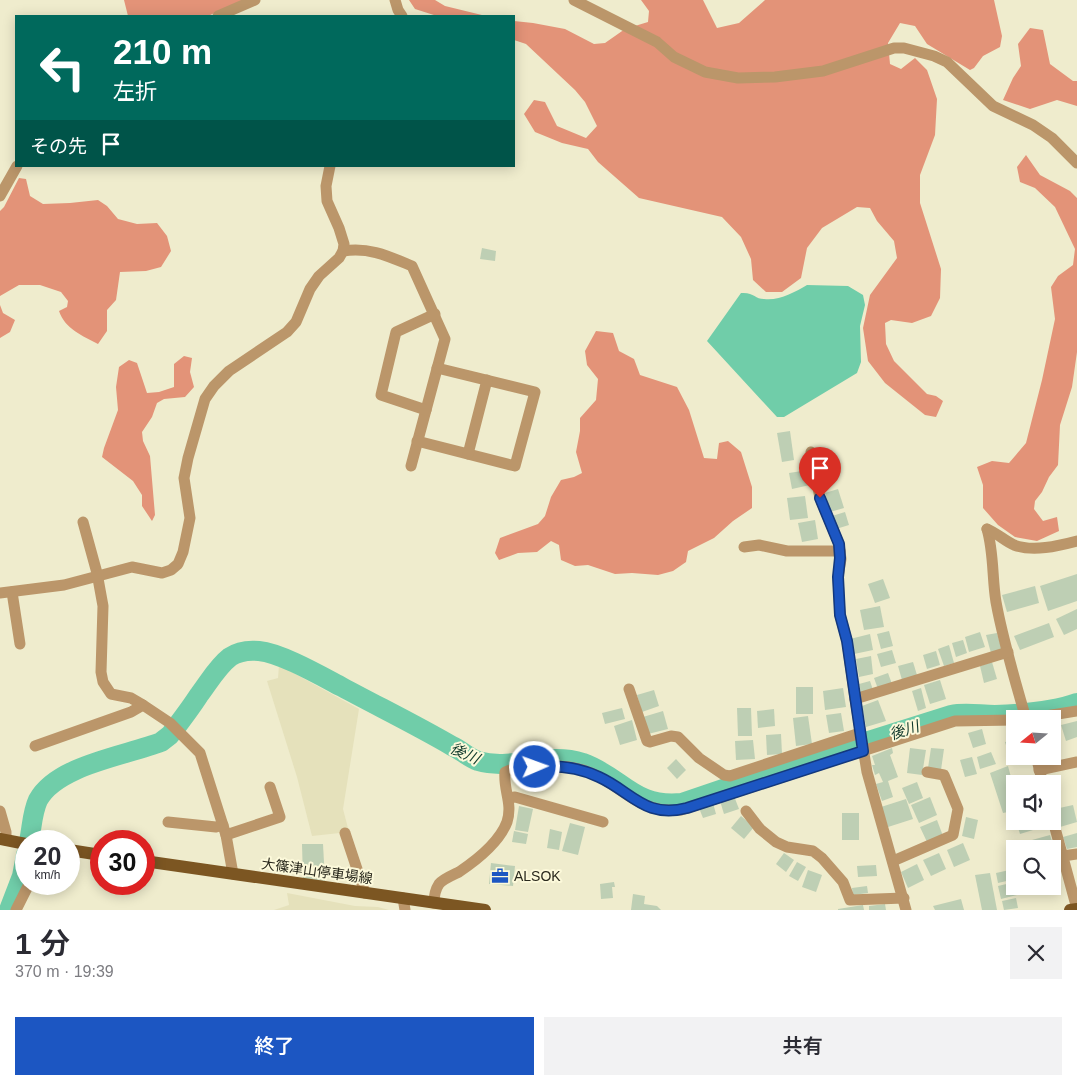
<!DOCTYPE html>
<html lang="ja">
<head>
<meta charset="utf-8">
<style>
	body { margin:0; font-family:Helvetica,"Noto Sans JP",sans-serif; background:#f2f2f3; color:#2b2b33; height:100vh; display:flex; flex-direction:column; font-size:19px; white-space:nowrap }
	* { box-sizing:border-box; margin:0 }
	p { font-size:16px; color:#7c7c81 }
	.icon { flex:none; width:28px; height:28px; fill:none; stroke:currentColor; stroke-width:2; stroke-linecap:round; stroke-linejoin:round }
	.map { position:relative; height:910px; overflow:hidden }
	.details { display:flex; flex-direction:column; background:#fff; flex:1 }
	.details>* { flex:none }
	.guide { position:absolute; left:15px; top:15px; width:500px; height:152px; border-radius:0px; box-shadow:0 2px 12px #0003; background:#00695c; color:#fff; overflow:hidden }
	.needle { width:32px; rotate:252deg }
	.buttons { position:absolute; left:1006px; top:710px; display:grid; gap:10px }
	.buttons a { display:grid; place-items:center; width:55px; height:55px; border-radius:0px; background:#fff; box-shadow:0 2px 12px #0003; font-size:25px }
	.speed { position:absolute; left:15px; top:830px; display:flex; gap:10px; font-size:25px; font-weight:700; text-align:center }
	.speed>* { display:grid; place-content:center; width:65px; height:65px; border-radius:50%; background:#fff; box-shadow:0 2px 12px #0003; line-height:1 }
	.speed small { font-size:12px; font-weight:400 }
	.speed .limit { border:8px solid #d22; background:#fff; color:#111 }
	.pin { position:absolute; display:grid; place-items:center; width:42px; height:42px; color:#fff; margin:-51px -21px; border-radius:50% 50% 50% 0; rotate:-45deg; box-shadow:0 0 5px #0007 }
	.pin .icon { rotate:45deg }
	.me { position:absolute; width:55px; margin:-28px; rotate:88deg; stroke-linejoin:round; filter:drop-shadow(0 0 4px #0008) }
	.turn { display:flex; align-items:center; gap:18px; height:105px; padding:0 15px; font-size:22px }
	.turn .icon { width:65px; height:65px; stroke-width:2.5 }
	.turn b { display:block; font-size:35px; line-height:42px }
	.then { display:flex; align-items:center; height:48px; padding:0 15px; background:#0003; gap:10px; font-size:19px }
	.round { display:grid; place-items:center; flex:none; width:52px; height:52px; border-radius:0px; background:#f2f2f3 }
	.overview { display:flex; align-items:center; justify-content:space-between; height:85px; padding:0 15px }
	h1 { font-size:30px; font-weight:600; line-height:38px }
	.button { display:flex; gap:10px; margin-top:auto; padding:10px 15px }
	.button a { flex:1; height:58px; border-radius:0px; background:#1c56c2; color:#fff; font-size:20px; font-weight:600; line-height:58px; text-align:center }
	.button a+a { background:#f2f2f3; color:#2b2b33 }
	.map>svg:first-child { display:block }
	.built { fill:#e5e1bb }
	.forest { fill:#e39378 }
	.water { fill:#70cda9 }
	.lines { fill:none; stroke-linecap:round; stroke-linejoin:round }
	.river { stroke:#70cda9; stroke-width:20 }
	.building { fill:#becfb4 }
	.minor { stroke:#bb966a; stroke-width:11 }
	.major { stroke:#7c5622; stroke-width:12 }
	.route-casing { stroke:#12387e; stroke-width:12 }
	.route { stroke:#1c56c2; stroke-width:9 }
	.labels { text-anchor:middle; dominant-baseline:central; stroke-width:4; stroke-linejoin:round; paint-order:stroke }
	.street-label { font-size:14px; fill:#2a291d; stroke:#fcf9da }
	.poi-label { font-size:14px; fill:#2a291d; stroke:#fcf9da; text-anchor:start }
	.water-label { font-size:15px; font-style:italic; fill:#0e382a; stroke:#fcf9da }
</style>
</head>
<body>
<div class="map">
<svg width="1077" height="910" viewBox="0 0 1077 910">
	<rect width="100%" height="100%" fill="#efeccd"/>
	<g class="built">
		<polygon points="279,665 359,709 343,809 349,832 312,836 297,777 267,681 278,678"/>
		<polygon points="287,893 355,906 378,907 389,910 274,910 289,905"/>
	</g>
	<g class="forest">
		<polygon points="124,0 243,0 208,16 128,16"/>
		<polygon points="409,0 435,0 445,6 486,16 437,16 415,9"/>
		<polygon points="641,0 703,0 717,28 739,23 765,0 994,0 1002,36 1000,47 983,56 974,68 970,70 927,44 915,26 900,23 888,43 890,64 901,69 915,58 927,70 937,99 935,135 920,175 920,203 941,269 940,298 931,316 912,323 891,320 885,323 886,344 894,361 927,394 936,396 943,401 936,417 925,415 885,383 868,361 863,328 870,295 897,258 894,241 877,221 870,208 857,207 822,228 807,248 801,278 782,292 766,292 753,280 751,259 741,237 722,217 639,198 598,162 588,149 562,143 535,132 524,114 534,100 545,102 557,126 586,138 597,126 585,102 575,90 526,44 514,40 514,21 533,23 565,29 594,44 605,43 625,29 648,22 649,11"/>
		<polygon points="1030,28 1043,30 1050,64 1073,81 1077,81 1077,106 1057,100 1030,109 1003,100 1013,78 1021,66 1018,44"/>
		<polygon points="1026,155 1040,175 1070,191 1077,198 1077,352 1072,387 1060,425 1058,465 1049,477 1042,492 1035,501 1034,509 1043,521 1057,517 1059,531 1037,541 1015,537 998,525 983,508 983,485 977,467 992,461 1009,463 1026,443 1042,380 1055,319 1051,287 1058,276 1073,265 1075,249 1055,207 1035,188 1020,182 1017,167"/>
		<path d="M 19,178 L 26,179 L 30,196 L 43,204 L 70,203 L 98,200 L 107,206 L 118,219 L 137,224 L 157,223 L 167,236 L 171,251 L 161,267 L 146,271 L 120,272 L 116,300 L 107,310 L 107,331 L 98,344 C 83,336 65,329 59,311 L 67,307 L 68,301 L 61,292 L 40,285 L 19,285 L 0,296 L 0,211 L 4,207 Z"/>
		<polygon points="0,305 3,313 15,320 10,332 0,338"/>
		<polygon points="596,331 613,333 619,351 634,359 640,375 677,387 689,410 704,458 717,459 719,443 728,441 741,452 752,487 752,508 733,521 714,538 688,551 686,562 673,571 658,575 632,573 615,574 588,565 575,566 561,560 559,545 551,541 537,552 518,553 499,560 495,553 500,538 538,524 545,516 551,497 561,480 574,477 582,473 576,452 580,431 580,418 596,400 598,379 587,365 585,351"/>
		<polygon points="184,356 192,358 190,372 194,387 185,397 164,399 157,403 152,417 142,432 143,441 150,456 155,515 152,521 142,506 142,495 133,481 102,457 104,448 118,410 116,387 119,367 129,360 137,363 147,393 159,392 174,387 174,364"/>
	</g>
	<path class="water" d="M 807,285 L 848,286 L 863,295 L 865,305 L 860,326 L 861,362 L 857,373 L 784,417 L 777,417 L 707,341 L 741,293 C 754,292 755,299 764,299 C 779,301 795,292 807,285 Z"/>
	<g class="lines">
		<g class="river">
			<path d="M 29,841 C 32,828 32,813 38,800 C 57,765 125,756 161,742 L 170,735 C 180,722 190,709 199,695 C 209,682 217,667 230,657 C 239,651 249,650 259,651 C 281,653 321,676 342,687 C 379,707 416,725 452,746 C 461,750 469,758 478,761 C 512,771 546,751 583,763 C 624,778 633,808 682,803 L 805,761 L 951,715 C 966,712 980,715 995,715 C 1022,714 1052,712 1077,703"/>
			<polyline points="9,910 22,876 26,855"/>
		</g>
	</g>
	<g class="building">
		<polygon points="482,248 496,251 495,261 480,259"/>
		<polygon points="790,431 794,460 782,462 777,433"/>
		<polygon points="808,470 810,485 792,489 789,473"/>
		<polygon points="838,489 844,508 830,512 825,493"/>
		<polygon points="805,496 808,518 790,520 787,498"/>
		<polygon points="845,512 849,525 836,529 832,516"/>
		<polygon points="815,520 818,539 802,542 798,523"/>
		<polygon points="1077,574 1077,601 1048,611 1040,586"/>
		<polygon points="883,579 890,598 875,603 868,584"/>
		<polygon points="1035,586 1039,603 1007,612 1002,595"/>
		<polygon points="880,606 884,627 864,630 860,610"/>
		<polygon points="1077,609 1077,629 1064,635 1056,619"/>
		<polygon points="1049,623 1054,637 1020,650 1014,636"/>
		<polygon points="889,631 893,646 881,649 877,634"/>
		<polygon points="980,632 985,647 969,652 965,637"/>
		<polygon points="997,633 1002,650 991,653 986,635"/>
		<polygon points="870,634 873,650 854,654 850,639"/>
		<polygon points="963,640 967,653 956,657 952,643"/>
		<polygon points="949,645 954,663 944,666 938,649"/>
		<polygon points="892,650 896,663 881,667 877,654"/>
		<polygon points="936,651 940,665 927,669 923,655"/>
		<polygon points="871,656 873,674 859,677 856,659"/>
		<polygon points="913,662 917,675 902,680 898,666"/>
		<polygon points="992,662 997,679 984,683 980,666"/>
		<polygon points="888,673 892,684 878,689 874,678"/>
		<polygon points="940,680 946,699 930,704 924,685"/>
		<polygon points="870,681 873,690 861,693 859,684"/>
		<rect x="796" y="687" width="17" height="27"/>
		<polygon points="843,688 846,707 825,710 823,691"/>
		<polygon points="921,688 926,708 918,711 912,691"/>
		<polygon points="654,690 659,706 642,712 637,695"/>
		<polygon points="878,700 886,721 866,727 862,706"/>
		<polygon points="622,708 625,719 605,724 602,713"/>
		<polygon points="737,708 751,708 752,736 738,736"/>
		<polygon points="774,709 775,726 758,728 757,711"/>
		<polygon points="663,711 668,729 648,734 643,717"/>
		<polygon points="841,713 844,731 829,733 826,715"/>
		<polygon points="808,716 812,744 796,746 793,718"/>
		<polygon points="632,720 637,740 620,745 614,726"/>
		<polygon points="1077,721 1077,737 1066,741 1061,725"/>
		<polygon points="1059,726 1061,738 1052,740 1052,728"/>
		<polygon points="982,729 986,744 973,748 968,733"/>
		<polygon points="781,734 782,754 767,755 766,735"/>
		<polygon points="1015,739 1015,756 1025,757 1011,761 1005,742"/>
		<polygon points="753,740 755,759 736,760 735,741"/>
		<polygon points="892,748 893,753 890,755 898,777 888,781 893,797 882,801 876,784 883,782 879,773 875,775 872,765 875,765 872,756"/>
		<polygon points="910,748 926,750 922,775 907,773"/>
		<polygon points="931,748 944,749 941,770 928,768"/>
		<polygon points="991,752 996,764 980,769 977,757"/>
		<polygon points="972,757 977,774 965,777 960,760"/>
		<polygon points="676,759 686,770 677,779 667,768"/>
		<polygon points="1008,766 1015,792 1007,795 1013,811 1003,813 990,773"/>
		<polygon points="917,782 923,798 909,804 902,788"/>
		<polygon points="734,796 739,809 724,814 720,801"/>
		<polygon points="930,797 937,815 919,823 911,805"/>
		<polygon points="906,799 913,819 888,827 881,807"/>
		<polygon points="713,803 716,814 703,818 699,808"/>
		<polygon points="1073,805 1077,822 1060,827 1055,809"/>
		<polygon points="519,806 533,809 528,832 515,830"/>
		<rect x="842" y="813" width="17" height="27"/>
		<polygon points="741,816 754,827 744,839 731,828"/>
		<polygon points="966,817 978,820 974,839 962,836"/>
		<polygon points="937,820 943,836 927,842 920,827"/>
		<polygon points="1016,821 1045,821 1046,826 1020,834"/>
		<polygon points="570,823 585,827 578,855 562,851"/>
		<polygon points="550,829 562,832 559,850 547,848"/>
		<polygon points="514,831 528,834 526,844 512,842"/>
		<polygon points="1077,833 1077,847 1067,849 1063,837"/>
		<polygon points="1050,835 1054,848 1035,849 1032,840"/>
		<polygon points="963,843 970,860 954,867 947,850"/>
		<polygon points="302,844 323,844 325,881 303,880"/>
		<polygon points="784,853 794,860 786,872 776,864"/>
		<polygon points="939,853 946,869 931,876 923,860"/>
		<polygon points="797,862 806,867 798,881 789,876"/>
		<polygon points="491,863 515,866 513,886 489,884"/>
		<polygon points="917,864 924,880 908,888 901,872"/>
		<polygon points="876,865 877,876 858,877 857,866"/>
		<polygon points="1014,869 1015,879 998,883 996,873"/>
		<polygon points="808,870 822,875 816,892 802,887"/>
		<polygon points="990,873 997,910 982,910 975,875"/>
		<polygon points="614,882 615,887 612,887 613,898 601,899 600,884"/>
		<polygon points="1015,882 1017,895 1001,899 998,886"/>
		<polygon points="867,886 868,893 853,895 852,888"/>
		<polygon points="633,894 645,896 644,904 657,906 661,910 631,910"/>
		<polygon points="1016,898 1018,908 1004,910 1002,901"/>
		<polygon points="961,899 964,910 935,910 933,906"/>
		<polygon points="885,904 886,910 869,910 869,906"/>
		<polygon points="863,905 864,910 838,910 838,909"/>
	</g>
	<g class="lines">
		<g class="minor">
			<polyline points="395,0 398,10 402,16"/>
			<polyline points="574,0 657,42 674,57 705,72 738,78 775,77 823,71 894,48 904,48 934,56 947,62 993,106 1033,125 1052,138 1077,163"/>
			<polyline points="218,16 255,0"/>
			<polyline points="0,196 17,166"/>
			<path d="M 343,251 C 370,247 388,256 412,266 L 445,339 L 411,466"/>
			<polyline points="426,410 381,395 396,332 435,314"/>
			<polyline points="417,441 515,466 535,392 437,368"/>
			<polyline points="811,452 820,498 839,544 841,559 838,577 840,615 847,641 855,699 867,772 906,910"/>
			<polyline points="468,454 487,380"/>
			<polyline points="83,522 97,573 103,606 101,672 103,682 111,694 131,698 143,705 170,723 200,753 226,835 233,874"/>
			<path d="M 987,529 C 994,553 992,578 996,602 C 1003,641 1015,680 1026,719"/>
			<path d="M 987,529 C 997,533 1005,541 1014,545 C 1033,552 1058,546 1077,541"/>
			<polyline points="744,547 759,545 787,551 840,551"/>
			<polyline points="12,592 20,644"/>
			<polyline points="0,593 64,585 132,567 162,573 171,570 178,564 183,552 190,518 184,478 188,458 205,399 214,386 229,371 287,332 296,322 310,289 319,276 339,258 343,251 344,244 339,228 327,201 326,186 330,166"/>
			<polyline points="629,689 647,741 650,742 671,736 678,737 699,758 724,775 730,776 860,733"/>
			<polyline points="855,699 1008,652"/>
			<polyline points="1027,719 1077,711"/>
			<polyline points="35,746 131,712 143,705"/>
			<polyline points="1036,756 1043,784"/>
			<polyline points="1039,770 1077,762"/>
			<polyline points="509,798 515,797 603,822"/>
			<polyline points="0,811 6,832 6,840"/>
			<polyline points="746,811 760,829 776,842 787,847 813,851 822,858 843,882 850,900 904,898"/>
			<polyline points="1052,817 1077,909"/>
			<polyline points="168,822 216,827 223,825"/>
			<polyline points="345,833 365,893"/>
			<polyline points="226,835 280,817 270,787"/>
			<polyline points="1063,856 1077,854"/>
			<polyline points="893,861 953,835 958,809 944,775 927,772"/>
			<polyline points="403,898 405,910"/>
			<path d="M 434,903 C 434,897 435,890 439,884 C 443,879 453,875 459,872 C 477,860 499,843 507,822 C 513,803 503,790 505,772 L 510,770 C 535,767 559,763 583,770 C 623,783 634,814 681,810 L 955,721 L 1015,720"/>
			<polyline points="16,910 29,884"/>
		</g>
		<g class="major">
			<polyline points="0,839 26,844"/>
			<polyline points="69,850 101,855"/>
			<polyline points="144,861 485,910"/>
			<polyline points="1070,910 1077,909"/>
		</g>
	</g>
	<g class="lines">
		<g class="route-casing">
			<path id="route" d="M 535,767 C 557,765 578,767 599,777 C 632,792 645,819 687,808 L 863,751 L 847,641 L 840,615 L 838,577 L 840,558 L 839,544 L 820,498"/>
		</g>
		<use href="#route" class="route"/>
	</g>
	<defs>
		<g id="office-bare" transform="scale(1.35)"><path d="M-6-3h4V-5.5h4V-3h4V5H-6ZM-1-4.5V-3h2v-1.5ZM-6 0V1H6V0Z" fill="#1c56c2" stroke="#fcf9da" stroke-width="2.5" paint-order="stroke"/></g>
	</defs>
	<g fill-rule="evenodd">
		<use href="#office-bare" x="500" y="876"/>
	</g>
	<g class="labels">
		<g class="street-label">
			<text transform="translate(317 871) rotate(8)">大篠津山停車場線</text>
		</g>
		<g class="poi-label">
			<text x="514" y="876">ALSOK</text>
		</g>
		<g class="water-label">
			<text transform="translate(904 730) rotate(-18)">後川</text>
			<text transform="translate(465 753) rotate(25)">後川</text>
		</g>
	</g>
</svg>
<div class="buttons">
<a><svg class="needle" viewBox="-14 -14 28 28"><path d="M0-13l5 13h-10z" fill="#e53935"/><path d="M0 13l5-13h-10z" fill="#7c7c81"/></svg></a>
<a><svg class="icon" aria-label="sound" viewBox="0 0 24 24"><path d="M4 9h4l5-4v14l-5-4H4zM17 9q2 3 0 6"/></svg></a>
<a><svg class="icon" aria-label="search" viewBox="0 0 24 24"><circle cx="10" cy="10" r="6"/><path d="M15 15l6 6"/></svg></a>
</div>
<div class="speed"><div>20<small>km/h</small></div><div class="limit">30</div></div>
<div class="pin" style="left:820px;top:498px;background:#d93025"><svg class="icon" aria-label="arrive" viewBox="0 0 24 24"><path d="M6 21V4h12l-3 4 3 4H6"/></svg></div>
<svg class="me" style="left:535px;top:767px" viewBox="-20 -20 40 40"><circle r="17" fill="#1c56c2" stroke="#fff" stroke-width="3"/><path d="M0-11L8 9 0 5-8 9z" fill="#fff"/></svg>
<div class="guide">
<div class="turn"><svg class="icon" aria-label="left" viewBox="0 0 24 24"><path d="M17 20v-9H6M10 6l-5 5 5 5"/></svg><div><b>210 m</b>左折</div></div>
<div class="then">その先<svg class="icon" aria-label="arrive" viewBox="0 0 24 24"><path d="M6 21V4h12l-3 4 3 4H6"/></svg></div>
</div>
</div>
<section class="details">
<div class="overview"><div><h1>1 分</h1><p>370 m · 19:39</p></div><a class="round"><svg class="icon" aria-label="close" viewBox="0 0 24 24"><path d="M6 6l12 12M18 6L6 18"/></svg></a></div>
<div class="button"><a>終了</a><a>共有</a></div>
</section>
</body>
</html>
